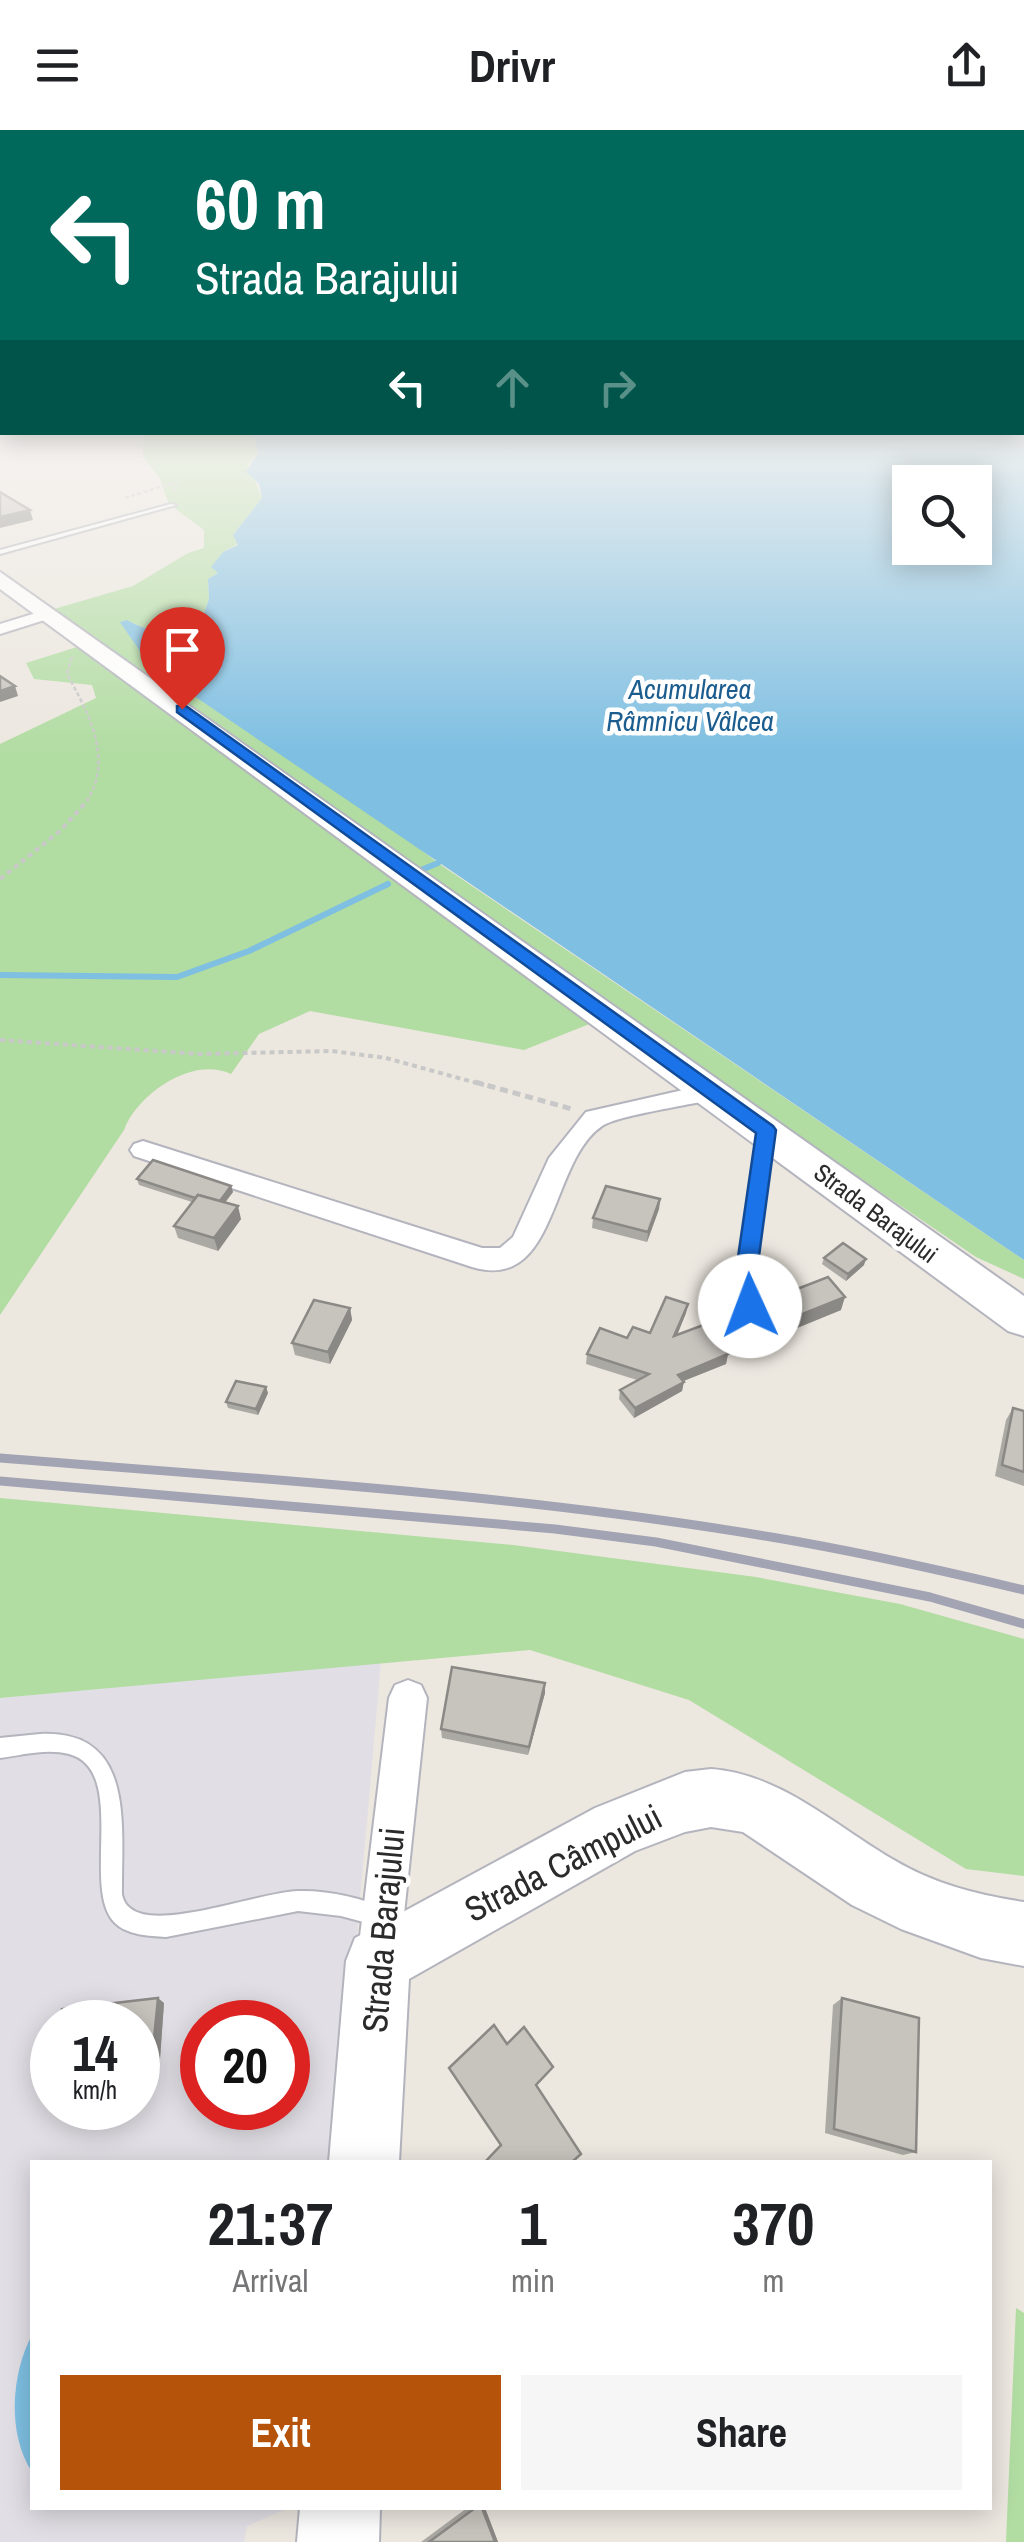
<!DOCTYPE html>
<html lang="en">
<head>
<meta charset="utf-8">
<style>
	body { margin:0; font-family:"Archivo Narrow",sans-serif; background:#f6f6f6; color:#202124; height:100vh; display:flex; flex-direction:column; font-size:38px; white-space:nowrap }
	* { box-sizing:border-box; margin:0 }
	p { font-size:32px; color:#757577 }
	.icon { flex:none; width:55px; height:55px; fill:none; stroke:currentColor; stroke-width:2; stroke-linecap:round; stroke-linejoin:round }
	.map { position:relative; flex:1; overflow:hidden }
	.side { position:absolute; left:30px; top:2030px; width:962px; height:350px; display:flex; flex-direction:column; background:#fff; border-radius:0px; box-shadow:0 5px 25px #0003 }
	.side>* { flex:none }
	.guide { position:absolute; left:0px; top:0px; width:1025px; height:305px; box-shadow:0 5px 25px #0003; background:#00695c; color:#fff; overflow:hidden }
	.controls { position:absolute; left:892px; top:335px; display:grid; gap:20px }
	.controls a { display:grid; place-items:center; width:100px; height:100px; border-radius:0px; background:#fff; box-shadow:0 5px 25px #0003; font-size:50px }
	.speed { position:absolute; left:30px; top:1870px; display:flex; gap:20px; font-size:50px; font-weight:700; text-align:center }
	.speed>* { display:grid; place-content:center; width:130px; height:130px; border-radius:50%; background:#fff; box-shadow:0 5px 25px #0003; line-height:1 }
	.speed small { font-size:25px; font-weight:400 }
	.speed .limit { border:15px solid #d22; background:#fff; color:#111 }
	.pin { position:absolute; display:grid; place-items:center; width:85px; height:85px; color:#fff; margin:-102px -42px; border-radius:50% 50% 50% 0; rotate:-45deg; box-shadow:0 0 10px #0007 }
	.pin .icon { rotate:45deg }
	.me { position:absolute; width:110px; margin:-55px; rotate:358deg; stroke-linejoin:round; filter:drop-shadow(0 0 8px #0008) }
	.turn { display:flex; align-items:center; gap:35px; height:210px; padding:0 30px; font-size:45px }
	.turn .icon { width:130px; height:130px; stroke-width:2.5 }
	.turn b { display:block; font-size:70px; line-height:85px }
	.lanes { display:flex; align-items:center; height:95px; padding:0 30px; background:#0003; justify-content:center; gap:50px; direction:ltr }
	.lanes .off { opacity:.35 }
	.eta { display:flex; justify-content:space-evenly; align-items:center; height:170px; text-align:center }
	.eta b { font-size:60px; font-weight:700; line-height:70px }
	.action { display:flex; gap:20px; margin-top:auto; padding:20px 30px }
	.action a { flex:1; height:115px; border-radius:0px; background:#b45309; color:#fff; font-size:40px; font-weight:700; line-height:115px; text-align:center }
	.action a+a { background:#f6f6f6; color:#202124 }
	header { display:flex; justify-content:space-between; align-items:center; height:130px; padding:0 30px; background:#fff; font-size:45px; font-weight:700 }
	.map>svg:first-child { display:block }
	.industrial { fill:#e1dfe5; fill-rule:evenodd }
	.green { fill:#b1dca2 }
	.water { fill:#7ebfe2; fill-rule:evenodd }
	.lines { fill:none; stroke-linecap:round; stroke-linejoin:round }
	.stream { stroke:#7ebfe2; stroke-width:6 }
	.lane-casing { stroke:#b3b4bd; stroke-width:4 }
	.street-casing { stroke:#b3b4bd; stroke-width:4 }
	.secondary-casing { stroke:#b3b4bd; stroke-width:4 }
	.path-far2 { stroke:#c8c8c8; stroke-width:2.5; stroke-dasharray:4 2.5; stroke-linecap:butt }
	.path-far1 { stroke:#c8c8c8; stroke-width:4; stroke-dasharray:5 4; stroke-linecap:butt }
	.path { stroke:#c8c8c8; stroke-width:5; stroke-dasharray:8 5; stroke-linecap:butt }
	.lane { fill:#fff; fill-rule:evenodd }
	.street { fill:#fff; fill-rule:evenodd }
	.secondary { fill:#fff; fill-rule:evenodd }
	.rail { stroke:#a2a3b3; stroke-width:9 }
	.wall { fill:#aba9a3 }
	.shaded-wall { fill:#8b8985 }
	.building { fill:#c7c4be; stroke:#8b8985; stroke-width:2.5 }
	.route { fill:#1a73e8; stroke:#114b97; stroke-width:2.5 }
	.labels { text-anchor:middle; dominant-baseline:central; stroke-width:9; stroke-linejoin:round; paint-order:stroke }
	.far-street-label { font-size:25px; fill:#2b2b2b; stroke:#fff }
	.far-water-label { font-size:28px; font-style:italic; fill:#1c5d8f; stroke:#fff }
	.near-street-label { font-size:35px; fill:#2b2b2b; stroke:#fff }
</style>
</head>
<body>
<header><svg class="icon" aria-label="menu" viewBox="0 0 24 24"><path d="M4 6h16M4 12h16M4 18h16"/></svg>Drivr<svg class="icon" aria-label="share" viewBox="0 0 24 24"><path d="M12 15V3M7 8l5-5 5 5M5 13v7h14v-7"/></svg></header>
<div class="map">
<svg width="1024" height="2412" viewBox="0 0 1024 2412">
	<rect width="100%" height="100%" fill="#ece7df"/>
	<path class="industrial" d="M 381,1532 L 337,2032 L 32,2032 L 32,2378 L 289,2378 L 247,2396 L 244,2412 L 0,2412 L 0,1568 ZM 52,1892 L 138,1892 L 138,1978 L 52,1978 ZM 202,1892 L 288,1892 L 288,1978 L 202,1978 Z"/>
	<g class="green">
		<path d="M 144,303 L 253,303 L 258,323 L 248,334 L 262,368 L 233,405 L 238,414 L 223,422 L 212,437 L 218,443 L 208,449 L 209,469 L 200,495 C 172,504 154,505 127,490 L 438,733 L 1024,1130 L 1024,1149 L 976,1127 L 617,883 L 524,920 L 310,881 L 259,904 L 231,944 C 193,926 138,963 124,1000 L 0,1185 L 0,614 L 96,568 L 92,555 L 34,549 L 26,533 L 96,511 L 54,479 L 133,456 L 188,423 L 204,418 L 204,400 L 169,374 L 159,347 L 143,327 Z"/>
		<polygon points="0,1368 513,1415 756,1447 900,1474 1024,1509 1024,1746 966,1739 689,1570 530,1520 0,1568"/>
		<polygon points="1016,2178 1024,2183 1024,2412 1006,2412"/>
	</g>
	<g class="water">
		<path d="M 1024,285 L 1024,1130 L 150,536 L 120,492 L 127,490 C 154,505 172,504 200,495 L 209,469 L 208,449 L 218,443 L 211,437 L 223,422 L 238,415 L 233,405 L 262,368 L 259,354 L 246,342 L 258,323 L 253,303 L 1022,302 ZM 910,352 L 975,352 L 975,418 L 910,418 Z"/>
		<path d="M 32,2205 L 32,2342 C 7,2304 11,2244 32,2205 Z"/>
	</g>
	<g class="lines">
		<g class="stream">
			<polyline points="419,741 438,733"/>
			<polyline points="0,845 177,847 249,821 388,754"/>
		</g>
		<g class="lane-casing">
			<g id="lane">
				<polygon points="171,374 176,375 0,424 0,420"/>
				<polygon points="765,1000 771,1004 752,1148 757,1176 750,1182 743,1176 738,1148 759,1004"/>
				<path d="M 40,1604 C 137,1599 121,1698 122,1765 C 124,1771 125,1774 130,1778 C 158,1802 260,1762 298,1761 C 328,1760 362,1768 389,1780 L 392,1787 L 389,1794 L 382,1797 L 341,1786 L 298,1781 L 166,1807 C 149,1806 127,1805 115,1793 C 80,1759 129,1640 69,1624 C 47,1618 22,1625 0,1628 L 0,1608 Z"/>
			</g>
		</g>
		<g class="street-casing">
			<g id="street">
				<polygon points="49,479 57,484 54,487 0,504 0,494"/>
				<path d="M 714,953 L 727,961 L 723,967 C 698,974 618,985 602,996 C 549,1032 558,1163 472,1137 L 134,1026 L 130,1020 L 134,1014 L 143,1011 L 482,1118 L 500,1118 L 513,1107 L 549,1028 L 586,982 Z"/>
				<polygon points="408,1550 421,1555 427,1568 399,1831 393,1846 378,1852 363,1846 357,1831 389,1568 395,1555"/>
			</g>
		</g>
		<g class="secondary-casing">
			<g id="secondary">
				<polygon points="0,442 1024,1166 1024,1206 1008,1201 0,459"/>
				<path d="M 711,1639 C 781,1644 835,1696 894,1730 C 934,1754 978,1765 1024,1772 L 1024,1836 L 981,1828 L 901,1799 L 852,1775 L 743,1702 L 711,1697 L 685,1702 L 635,1721 L 409,1849 L 399,2032 L 329,2032 L 346,1831 L 355,1808 L 595,1678 L 685,1642 Z"/>
				<polygon points="300,2378 380,2378 379,2412 297,2412"/>
			</g>
		</g>
		<g class="path-far2">
			<polyline points="125,368 176,352 175,362"/>
			<path d="M 72,527 L 67,544 C 89,584 114,630 86,672"/>
		</g>
		<g class="path-far1">
			<polyline points="0,749 60,701 88,670"/>
			<polyline points="0,910 200,924 332,921 386,928 484,955"/>
		</g>
		<polyline class="path" points="475,952 572,979"/>
		<use href="#lane" class="lane"/>
		<use href="#street" class="street"/>
		<use href="#secondary" class="secondary"/>
		<g class="rail">
			<path d="M 0,1328 C 257,1349 516,1364 771,1407 C 856,1421 940,1440 1024,1460"/>
			<polyline points="0,1351 555,1399 656,1412 930,1467 1024,1494"/>
		</g>
	</g>
	<g class="wall">
		<polygon points="137,1049 231,1056 233,1062 225,1073 241,1089 218,1121 178,1108 174,1096 192,1072 139,1055"/>
		<polygon points="660,1069 659,1079 647,1112 592,1098 593,1088"/>
		<polygon points="824,1128 864,1135 846,1151 822,1134"/>
		<polygon points="784,1164 841,1180 797,1198 780,1177"/>
		<polygon points="350,1178 352,1190 330,1234 295,1225 292,1213"/>
		<polygon points="686,1183 677,1205 728,1224 726,1234 683,1251 682,1261 634,1288 619,1269 620,1260 637,1250 586,1234 587,1224 627,1208 650,1203"/>
		<polygon points="268,1263 258,1285 228,1278 226,1272"/>
		<polygon points="1013,1278 1024,1281 1024,1356 995,1346 1006,1290"/>
		<polygon points="545,1553 545,1563 528,1625 442,1608 441,1599"/>
		<polygon points="842,1868 916,2022 903,2025 825,2003 833,1875"/>
		<polygon points="164,1873 159,1943 138,1945 138,1892"/>
		<polygon points="467,2378 485,2378 498,2412 421,2412"/>
	</g>
	<g class="shaded-wall">
		<polygon points="30,380 33,390 0,398 0,387"/>
		<polygon points="15,556 18,566 0,572 0,561"/>
		<polygon points="231,1056 233,1062 218,1081 217,1075"/>
		<polygon points="660,1069 659,1079 647,1112 648,1102"/>
		<polygon points="238,1076 241,1089 218,1121 214,1108"/>
		<polygon points="866,1129 864,1135 846,1151 848,1144"/>
		<polygon points="845,1167 841,1180 797,1198 800,1185"/>
		<polygon points="688,1174 686,1183 673,1215 674,1206"/>
		<polygon points="350,1178 352,1190 330,1234 328,1222"/>
		<polygon points="728,1224 726,1234 676,1254 678,1245"/>
		<polygon points="684,1252 682,1261 634,1288 635,1278"/>
		<polygon points="266,1257 268,1263 258,1285 256,1279"/>
		<polygon points="545,1553 545,1563 528,1625 529,1617"/>
		<polygon points="158,1868 164,1873 159,1943 151,1939"/>
		<polygon points="482,2378 485,2378 498,2412 495,2412"/>
	</g>
	<g class="building">
		<polygon points="0,362 30,380 0,387"/>
		<polygon points="0,546 15,556 0,561"/>
		<polygon points="153,1030 231,1056 220,1071 198,1065 195,1068 137,1049"/>
		<polygon points="606,1056 660,1069 648,1102 593,1088"/>
		<polygon points="198,1065 238,1076 214,1108 174,1096"/>
		<polygon points="843,1113 866,1129 848,1144 824,1128"/>
		<polygon points="828,1147 845,1167 800,1185 784,1164"/>
		<polygon points="666,1167 688,1174 674,1206 706,1194 728,1224 678,1245 684,1252 635,1278 620,1260 649,1244 587,1224 600,1198 627,1208 633,1197 650,1203"/>
		<polygon points="314,1170 350,1178 328,1222 292,1213"/>
		<polygon points="236,1251 266,1257 256,1279 226,1272"/>
		<polygon points="1013,1278 1024,1281 1024,1342 1002,1335"/>
		<polygon points="452,1537 545,1553 529,1617 441,1599"/>
		<polygon points="158,1868 151,1939 138,1941 138,1892 61,1892 62,1879"/>
		<polygon points="842,1868 919,1888 916,2022 834,1999"/>
		<polygon points="494,1895 507,1914 524,1897 553,1937 536,1955 581,2024 572,2032 485,2032 501,2015 449,1938"/>
		<polygon points="475,2378 482,2378 495,2412 429,2412"/>
	</g>
	<linearGradient id="sky" x2="0" y2="1"><stop stop-color="#7db8e6"/><stop offset="0.46" stop-color="#f6f4f1"/><stop offset="1" stop-color="#f6f4f1" stop-opacity="0"/></linearGradient>
	<rect width="1024" height="622" fill="url(#sky)"/>
	<polygon class="route" points="177,576 186,576 773,996 776,1000 756,1148 761,1176 758,1182 742,1182 735,1148 756,1003 177,582"/>
	<g class="labels">
		<g class="far-street-label">
			<text transform="translate(876 1083) rotate(37)">Strada Barajului</text>
		</g>
		<g class="far-water-label">
			<text x="690" y="559">Acumularea<tspan x="690" dy="32">Râmnicu Vâlcea</tspan></text>
		</g>
		<g class="near-street-label">
			<text transform="translate(563 1733) rotate(-27)">Strada Câmpului</text>
			<text transform="translate(383 1800) rotate(-85)">Strada Barajului</text>
		</g>
	</g>
</svg>
<div class="controls">
<a><svg class="icon" aria-label="search" viewBox="0 0 24 24"><circle cx="10" cy="10" r="6"/><path d="M15 15l6 6"/></svg></a>
</div>
<div class="speed"><div>14<small>km/h</small></div><div class="limit">20</div></div>
<div class="pin" style="left:182px;top:579px;background:#d93025"><svg class="icon" aria-label="arrive" viewBox="0 0 24 24"><path d="M6 21V4h12l-3 4 3 4H6"/></svg></div>
<svg class="me" style="left:750px;top:1176px" viewBox="-20 -20 40 40"><circle r="19" fill="#fff"/><path d="M0-13L10 11 0 6-10 11z" fill="#1a73e8"/></svg>
<div class="guide">
<div class="turn"><svg class="icon" aria-label="left" viewBox="0 0 24 24"><path d="M17 20v-9H6M10 6l-5 5 5 5"/></svg><div><b>60 m</b>Strada Barajului</div></div>
<div class="lanes"><svg class="icon" aria-label="left" viewBox="0 0 24 24"><path d="M17 20v-9H6M10 6l-5 5 5 5"/></svg><svg class="icon off" aria-label="ahead" viewBox="0 0 24 24"><path d="M12 20V5M6 11l6-6 6 6"/></svg><svg class="icon off" aria-label="right" viewBox="0 0 24 24"><path d="M7 20v-9h11M14 6l5 5-5 5"/></svg></div>
</div>
<section class="side">
<div class="eta">
<div><b>21:37</b><p>Arrival</p></div>
<div><b>1</b><p>min</p></div>
<div><b>370</b><p>m</p></div>
</div>
<div class="action"><a>Exit</a><a>Share</a></div>
</section>
</div>
</body>
</html>
